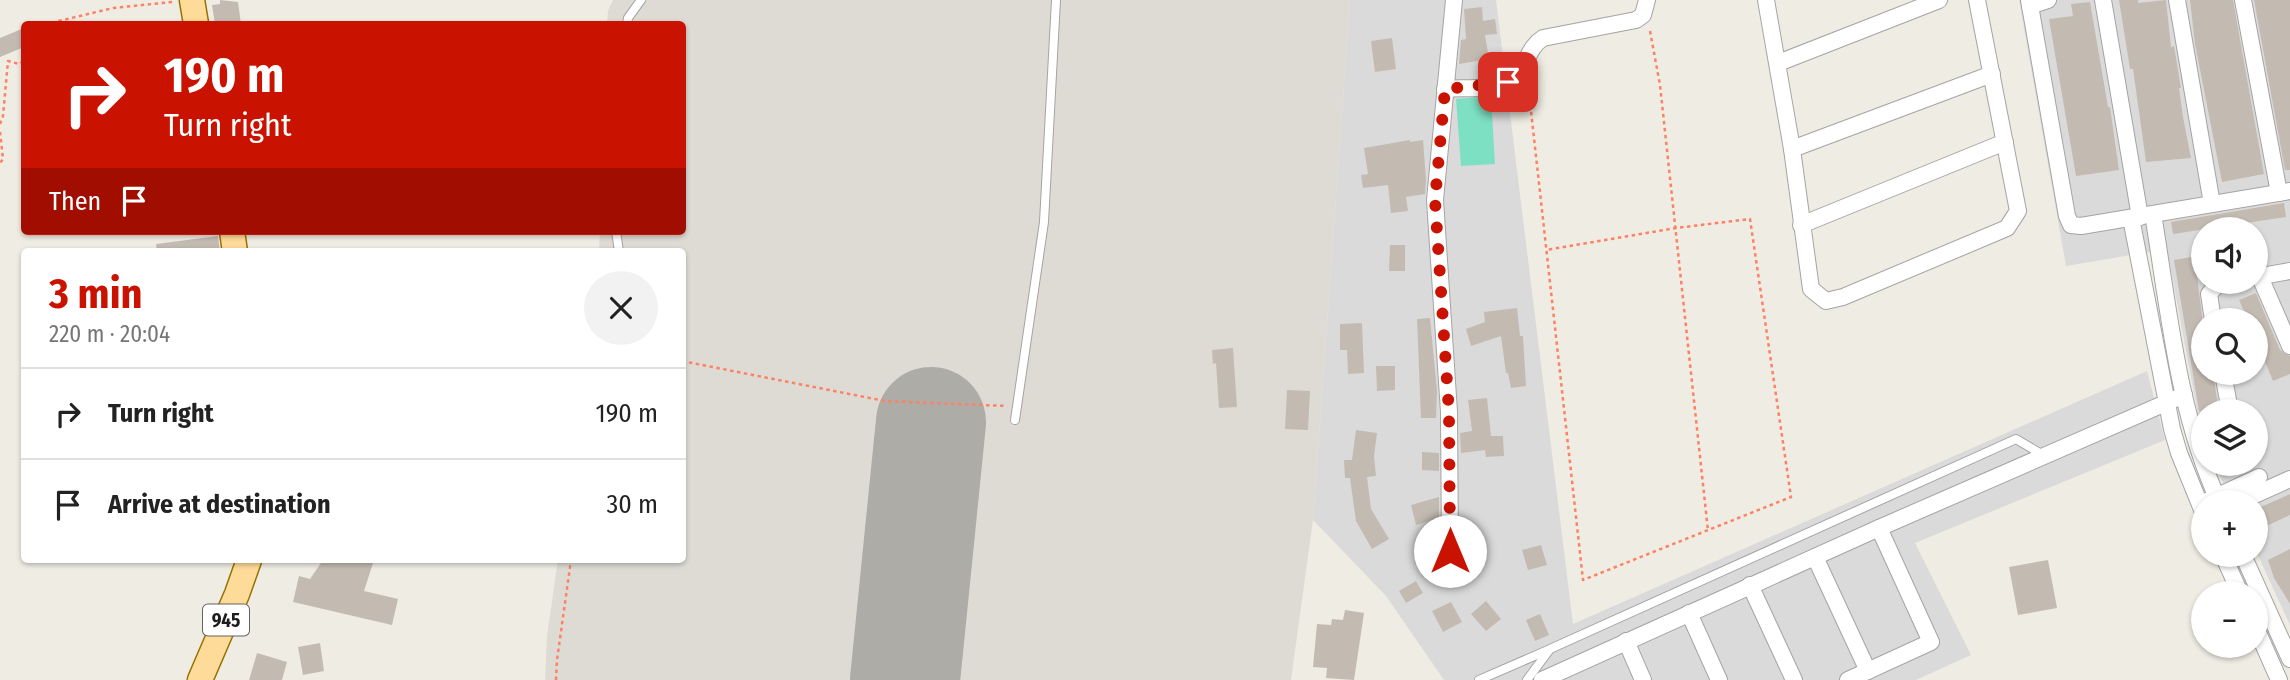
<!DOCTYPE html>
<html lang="en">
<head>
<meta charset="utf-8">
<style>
	body { margin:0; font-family:"Fira Sans Condensed",sans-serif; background:#f2f2f2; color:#222; height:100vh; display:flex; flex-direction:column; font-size:26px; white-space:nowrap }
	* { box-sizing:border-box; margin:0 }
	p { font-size:23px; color:#767676 }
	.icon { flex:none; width:38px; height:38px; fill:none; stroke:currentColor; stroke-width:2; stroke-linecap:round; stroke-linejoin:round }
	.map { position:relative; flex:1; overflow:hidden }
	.details { position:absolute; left:21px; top:248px; width:665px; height:315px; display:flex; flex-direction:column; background:#fff; border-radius:7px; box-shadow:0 2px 5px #0004 }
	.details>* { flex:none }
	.banner { position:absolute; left:21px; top:21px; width:665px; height:214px; border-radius:7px; box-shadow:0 2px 5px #0004; background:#ca1200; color:#fff; overflow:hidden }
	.tools { position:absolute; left:2191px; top:217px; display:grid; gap:14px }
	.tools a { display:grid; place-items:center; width:77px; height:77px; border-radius:50%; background:#fff; box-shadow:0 2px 5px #0004; font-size:35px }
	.pin { position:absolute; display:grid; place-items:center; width:60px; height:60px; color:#fff; margin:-30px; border-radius:14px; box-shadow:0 4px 10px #0006 }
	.me { position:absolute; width:77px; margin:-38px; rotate:0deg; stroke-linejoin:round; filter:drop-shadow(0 0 5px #0008) }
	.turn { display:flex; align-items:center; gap:24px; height:147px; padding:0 28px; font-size:32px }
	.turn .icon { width:91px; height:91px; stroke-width:2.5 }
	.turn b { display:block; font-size:49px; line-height:60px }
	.then { display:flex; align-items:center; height:66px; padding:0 28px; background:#0003; gap:14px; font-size:26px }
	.round { display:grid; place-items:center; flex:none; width:74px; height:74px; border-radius:37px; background:#f2f2f2 }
	.headline { display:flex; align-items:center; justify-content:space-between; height:119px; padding:0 28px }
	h1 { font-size:42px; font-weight:700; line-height:52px; color:#ca1200 }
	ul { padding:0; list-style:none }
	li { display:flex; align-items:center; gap:21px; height:91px; padding:0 28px; border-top:2px solid #e0e0e0 }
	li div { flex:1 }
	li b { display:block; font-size:26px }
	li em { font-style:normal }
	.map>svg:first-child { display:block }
	.residential { fill:#dbdada; fill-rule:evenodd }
	.airport { fill:#dddbd4 }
	.pitch { fill:#7ee0c3 }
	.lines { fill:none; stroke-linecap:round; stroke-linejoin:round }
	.runway { stroke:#adaca7; stroke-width:110 }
	.building { fill:#c3bbb2 }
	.service-casing { stroke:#a4a4a4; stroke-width:10 }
	.minor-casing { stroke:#a4a4a4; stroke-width:18 }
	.primary-casing { stroke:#967200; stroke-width:27 }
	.path { stroke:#fd8265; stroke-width:2.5; stroke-dasharray:3.5 3.5; stroke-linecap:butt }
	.service { stroke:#fff; stroke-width:8 }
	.minor { stroke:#fff; stroke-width:16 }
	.primary { stroke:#fedb98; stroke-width:24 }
	.route { stroke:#ca1200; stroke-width:12; stroke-dasharray:0 21.6 }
	.labels { text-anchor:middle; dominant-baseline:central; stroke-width:7; stroke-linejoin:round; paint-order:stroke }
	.shield { fill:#fff; stroke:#616161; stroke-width:2 }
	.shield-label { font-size:19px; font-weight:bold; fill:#1d1d1d }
</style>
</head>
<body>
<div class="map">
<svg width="2290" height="680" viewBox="0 0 2290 680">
	<rect width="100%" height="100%" fill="#efece3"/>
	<g class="residential">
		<polygon points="1350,0 1496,0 1573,624 2147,371 2165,440 1915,543 1971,655 1916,680 1444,680 1386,596 1313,520"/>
		<path d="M 2019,0 L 2290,0 L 2290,625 L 2256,551 L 2256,502 L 2232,502 L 2214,464 L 2256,464 L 2256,411 L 2203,411 L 2203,442 L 2167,249 L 2066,266 ZM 2203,229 L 2256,229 L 2256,282 L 2203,282 ZM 2203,320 L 2256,320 L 2256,373 L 2203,373 Z"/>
	</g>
	<polygon class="airport" points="613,0 1350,0 1313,520 1291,680 545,680 547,636 558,560 682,560 682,252 599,252 600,231 682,231 682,24 607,24 608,11"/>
	<polygon class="pitch" points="1491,96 1495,164 1461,166 1456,99"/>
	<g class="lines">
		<polyline class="runway" points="905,680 931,422"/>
	</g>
	<g class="building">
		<polygon points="220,0 238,2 241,24 215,24 212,5 220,4"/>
		<polygon points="2119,0 2138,0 2138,3 2166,0 2171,47 2174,46 2181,88 2179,88 2183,117 2191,158 2146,162 2133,69 2130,69"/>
		<polygon points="2190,0 2233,0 2264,174 2222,182 2195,44"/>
		<polygon points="2254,0 2290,0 2290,170 2285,170"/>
		<polygon points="2090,2 2108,107 2110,107 2119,170 2076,176 2049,19 2073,16 2071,4"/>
		<polygon points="1482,7 1483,21 1495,19 1497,34 1485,35 1489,59 1459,64 1461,40 1466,39 1464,9"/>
		<polygon points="24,28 24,47 0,57 0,38"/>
		<polygon points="1392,38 1396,69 1375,72 1371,41"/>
		<polygon points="1410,140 1410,142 1423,140 1426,180 1425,194 1406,197 1408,211 1391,213 1388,185 1363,188 1361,175 1368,174 1364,148"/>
		<polygon points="2284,203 2286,217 2173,234 2171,222"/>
		<polygon points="218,236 220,252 157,252 156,244"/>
		<polygon points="1390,245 1405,245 1405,271 1389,271"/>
		<polygon points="2203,255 2203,275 2197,276 2203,323 2203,373 2213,373 2219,411 2199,411 2174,260"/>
		<polygon points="2256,293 2280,350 2290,356 2290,374 2273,381 2256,340 2256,320 2248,320 2239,300"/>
		<polygon points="1517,308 1520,336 1523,336 1526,386 1511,388 1508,373 1506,373 1501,336 1471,346 1466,329 1485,322 1484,312"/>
		<polygon points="1430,318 1437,391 1436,418 1421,418 1417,319"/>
		<polygon points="1362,323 1364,373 1348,374 1347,350 1340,350 1340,324"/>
		<polygon points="1233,348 1237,407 1219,408 1216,363 1213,364 1212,350"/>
		<polygon points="1376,366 1395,366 1395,390 1377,391"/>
		<polygon points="1287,390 1310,391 1308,430 1285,429"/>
		<polygon points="1487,398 1491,436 1503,436 1504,456 1486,457 1485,450 1461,453 1460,433 1472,431 1468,400"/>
		<polygon points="1356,430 1377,433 1374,456 1376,476 1367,477 1371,509 1389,539 1372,549 1356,521 1350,478 1345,478 1344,460 1352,460"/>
		<polygon points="1422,452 1439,453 1439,471 1422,470"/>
		<polygon points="2290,494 2290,515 2264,527 2256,509"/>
		<polygon points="1439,497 1439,518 1416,525 1411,505"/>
		<polygon points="1541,545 1547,565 1528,570 1522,550"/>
		<polygon points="2290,549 2290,604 2274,578 2268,560"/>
		<polygon points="323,560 374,560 364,591 398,599 392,625 293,602 299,576 310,579"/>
		<polygon points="2048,560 2057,608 2018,615 2009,567"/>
		<polygon points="1416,581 1423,593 1406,603 1399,591"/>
		<polygon points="1486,601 1501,619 1486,631 1471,614"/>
		<polygon points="1451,602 1462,622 1443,632 1432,611"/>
		<polygon points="1345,610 1364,613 1354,680 1326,678 1327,668 1313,667 1317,624 1331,625 1332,619 1343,620"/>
		<polygon points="1540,614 1549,635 1535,641 1526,620"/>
		<polygon points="320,643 324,671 303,675 298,647"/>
		<polygon points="257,653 287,662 282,680 249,680"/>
	</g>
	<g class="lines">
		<g class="service-casing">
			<g id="service">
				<polyline points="627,24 628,18 641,0"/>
				<polyline points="616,231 619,252"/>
				<polyline points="1015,420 1044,222 1056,0"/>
				<polyline points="1479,680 1548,650"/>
				<polyline points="1527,680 1550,649 2016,439 2043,455"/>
			</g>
		</g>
		<g class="minor-casing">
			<g id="minor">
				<polyline points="1766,0 1792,149 1811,289 1826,301 1843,297 2007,228 2018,211 1977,0"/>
				<polyline points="2029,0 2067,216 2071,225 2081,226 2290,191"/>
				<polyline points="2103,0 2140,217"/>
				<polyline points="2177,0 2212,204"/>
				<polyline points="2243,0 2279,193"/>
				<polyline points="2030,6 2048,0"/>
				<polyline points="1778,63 1939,0"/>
				<path d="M 1445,89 C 1467,87 1504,92 1518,73 C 1528,61 1529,47 1543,38 L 1636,20 L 1643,15 L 1647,0"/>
				<polyline points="1792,149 1992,74"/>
				<path d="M 2153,214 C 2169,311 2178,413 2219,502"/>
				<polyline points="2131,218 2172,429 2179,453 2203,512"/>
				<polyline points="1801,225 2005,142"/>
				<polyline points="2256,277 2290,271"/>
				<polyline points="2260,277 2290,346"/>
				<polyline points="2213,320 2209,294 2218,284 2232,282"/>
				<polyline points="2223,373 2230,411"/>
				<polyline points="2207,501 2259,477"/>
				<polyline points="2239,502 2290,479"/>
				<polyline points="1450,550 1449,412 1435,200 1454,0"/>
				<polyline points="2223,555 2240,593"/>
				<polyline points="2243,555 2290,659"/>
				<polyline points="1815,557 1868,671"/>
				<polyline points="1750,585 1794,680"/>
				<polyline points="1689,613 1719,680"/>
				<polyline points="2256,628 2279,680"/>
				<polyline points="1626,641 1643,680"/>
				<polyline points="1542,680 1879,528 2184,395"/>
				<polyline points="1848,680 1931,642 1879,528"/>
			</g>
		</g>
		<g class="primary-casing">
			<g id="primary">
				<polyline points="192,0 196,24"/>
				<polyline points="232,231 235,252"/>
				<polyline points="200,680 237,594 249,560"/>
			</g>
		</g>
		<g class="path">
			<polyline points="52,24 59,21 113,8 172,2"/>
			<polyline points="1650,31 1660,85 1708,531"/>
			<polyline points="1528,84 1583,580 1791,497 1750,219 1676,228 1546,250"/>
			<polyline points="0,124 3,116 8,61 19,64 24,61"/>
			<polyline points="0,132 3,159 0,163"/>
			<polyline points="682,361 885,401 1007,406"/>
			<polyline points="556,680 557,660 571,560"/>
		</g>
		<use href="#service" class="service"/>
		<use href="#minor" class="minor"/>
		<use href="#primary" class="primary"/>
	</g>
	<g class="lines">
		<polyline class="route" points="1450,551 1449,412 1435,200 1445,89 1508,82"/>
	</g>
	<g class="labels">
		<rect class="shield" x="203" y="604.5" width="46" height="31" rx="5"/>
		<g class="shield-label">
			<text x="226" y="620">945</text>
		</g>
	</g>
</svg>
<div class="tools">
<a><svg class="icon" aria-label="sound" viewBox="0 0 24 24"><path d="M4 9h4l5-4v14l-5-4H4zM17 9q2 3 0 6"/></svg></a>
<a><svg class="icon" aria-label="search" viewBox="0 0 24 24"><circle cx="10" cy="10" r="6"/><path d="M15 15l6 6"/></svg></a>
<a><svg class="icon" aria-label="layers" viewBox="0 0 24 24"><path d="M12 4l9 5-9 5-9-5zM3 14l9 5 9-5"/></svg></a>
<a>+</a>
<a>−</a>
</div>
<div class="pin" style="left:1508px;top:82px;background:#d93025"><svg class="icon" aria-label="arrive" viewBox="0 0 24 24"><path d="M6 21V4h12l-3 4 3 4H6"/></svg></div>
<svg class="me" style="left:1450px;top:551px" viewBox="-20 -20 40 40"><circle r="19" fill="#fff"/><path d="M0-13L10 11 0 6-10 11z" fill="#ca1200"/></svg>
<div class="banner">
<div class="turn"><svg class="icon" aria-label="right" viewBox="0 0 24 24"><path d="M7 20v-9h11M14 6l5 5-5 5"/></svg><div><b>190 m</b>Turn right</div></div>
<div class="then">Then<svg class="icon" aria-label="arrive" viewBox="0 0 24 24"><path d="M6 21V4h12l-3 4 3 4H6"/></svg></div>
</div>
<section class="details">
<div class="headline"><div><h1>3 min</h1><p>220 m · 20:04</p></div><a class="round"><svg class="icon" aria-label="close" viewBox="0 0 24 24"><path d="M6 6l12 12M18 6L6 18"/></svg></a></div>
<ul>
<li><svg class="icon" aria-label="right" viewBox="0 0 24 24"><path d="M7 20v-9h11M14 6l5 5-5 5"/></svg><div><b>Turn right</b></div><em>190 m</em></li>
<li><svg class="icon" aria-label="arrive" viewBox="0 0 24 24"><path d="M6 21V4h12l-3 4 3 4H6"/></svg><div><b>Arrive at destination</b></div><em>30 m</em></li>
</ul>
</section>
</div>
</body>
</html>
